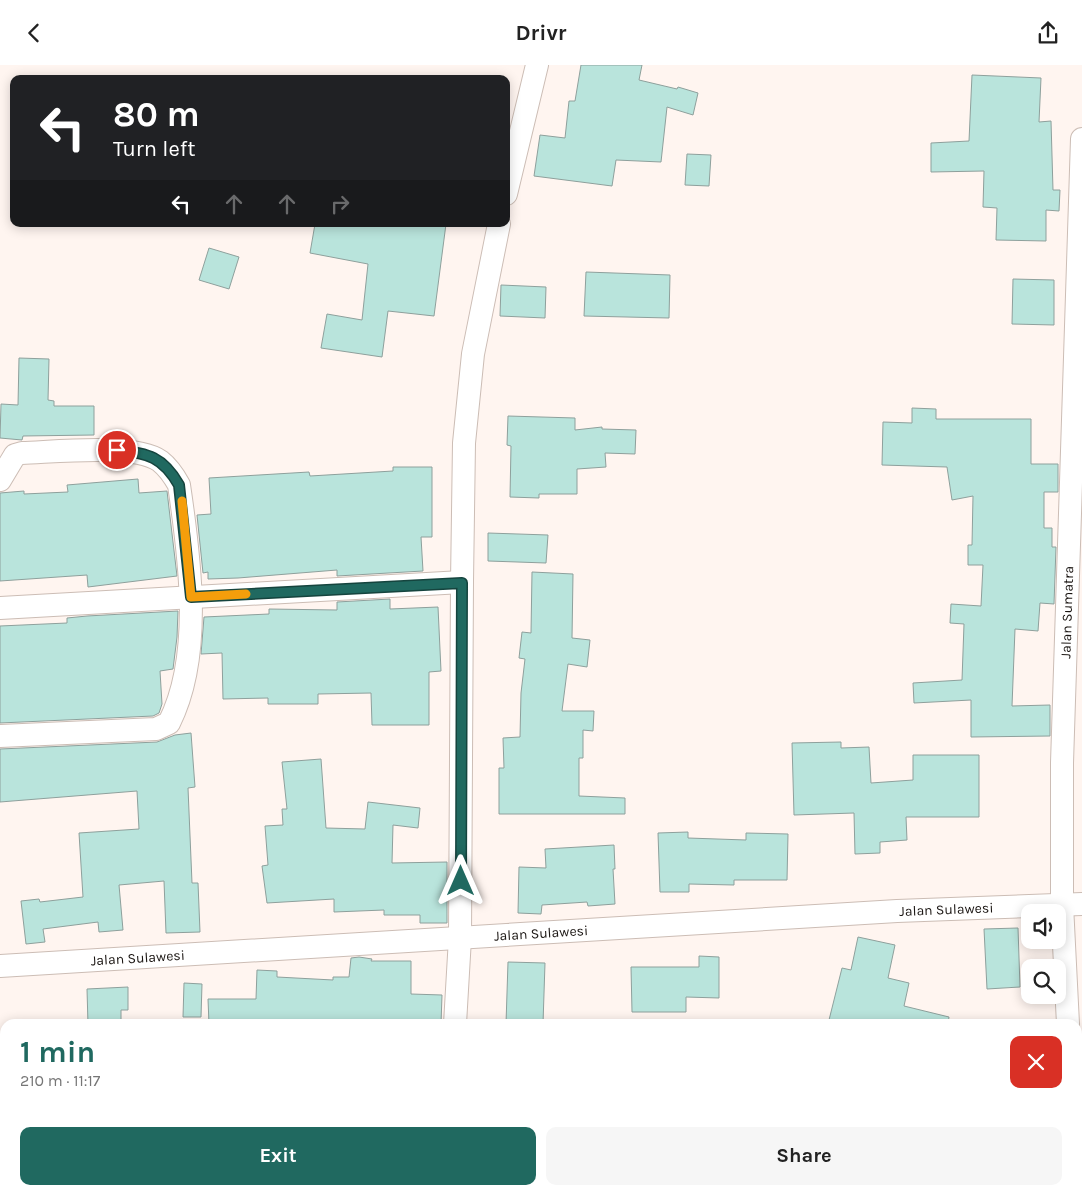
<!DOCTYPE html>
<html lang="en">
<head>
<meta charset="utf-8">
<style>
	body { margin:0; font-family:Karla,sans-serif; background:#f6f6f6; color:#222; height:100vh; display:flex; flex-direction:column; font-size:19px; white-space:nowrap }
	* { box-sizing:border-box; margin:0 }
	p { font-size:16px; color:#767676 }
	.icon { flex:none; width:28px; height:28px; fill:none; stroke:currentColor; stroke-width:2; stroke-linecap:round; stroke-linejoin:round }
	.map { position:relative; flex:1; overflow:hidden }
	.sheet { position:absolute; left:0px; top:954px; width:1082px; height:176px; display:flex; flex-direction:column; background:#fff; border-radius:15px 15px 0 0; box-shadow:0 2px 12px #0003 }
	.sheet>* { flex:none }
	.guide { position:absolute; left:10px; top:10px; width:500px; height:152px; border-radius:10px; box-shadow:0 2px 12px #0003; background:#202124; color:#fff; overflow:hidden }
	.fabs { position:absolute; left:1021px; top:839px; display:grid; gap:10px }
	.fabs a { display:grid; place-items:center; width:45px; height:45px; border-radius:10px; background:#fff; box-shadow:0 2px 12px #0003; font-size:25px }
	.pin { position:absolute; display:grid; place-items:center; width:42px; height:42px; color:#fff; margin:-21px; border:2px solid #fff; border-radius:50%; box-shadow:0 1px 5px #0007 }
	.me { position:absolute; width:55px; margin:-28px; rotate:0deg; stroke-linejoin:round; filter:drop-shadow(0 0 4px #0008) }
	.turn { display:flex; align-items:center; gap:18px; height:105px; padding:0 20px; font-size:22px }
	.turn .icon { width:65px; height:65px; stroke-width:2.5 }
	.turn b { display:block; font-size:35px; line-height:42px }
	.lanes { display:flex; align-items:center; height:48px; padding:0 20px; background:#0003; justify-content:center; gap:25px; direction:ltr }
	.lanes .off { opacity:.35 }
	.round { display:grid; place-items:center; flex:none; width:52px; height:52px; border-radius:10px; background:#f6f6f6 }
	.overview { display:flex; align-items:center; justify-content:space-between; height:85px; padding:0 20px }
	h1 { font-size:30px; font-weight:700; line-height:38px; color:#206960 }
	.button { display:flex; gap:10px; margin-top:auto; padding:10px 20px }
	.button a { flex:1; height:58px; border-radius:10px; background:#206960; color:#fff; font-size:20px; font-weight:700; line-height:58px; text-align:center }
	.button a+a { background:#f6f6f6; color:#222 }
	header { display:flex; justify-content:space-between; align-items:center; height:65px; padding:0 20px; background:#fff; font-size:22px; font-weight:700 }
	.map>svg:first-child { display:block }
	.building { fill:#b9e4dc; stroke:#8ea09c }
	.lines { fill:none; stroke-linecap:round; stroke-linejoin:round }
	.minor-casing { stroke:#ccbdb5; stroke-width:24 }
	.minor { stroke:#fff; stroke-width:22 }
	.route-casing { stroke:#15443e; stroke-width:12 }
	.route { stroke:#206960; stroke-width:9 }
	.slow { stroke:#f59e0b; stroke-width:9 }
	.labels { text-anchor:middle; dominant-baseline:central; stroke-width:4.5; stroke-linejoin:round; paint-order:stroke }
	.street-label { font-size:14px; fill:#1a1512; stroke:#fff5f0 }
</style>
</head>
<body>
<header><svg class="icon" aria-label="back" viewBox="0 0 24 24"><path d="M15 5l-7 7 7 7"/></svg>Drivr<svg class="icon" aria-label="share" viewBox="0 0 24 24"><path d="M12 15V3M7 8l5-5 5 5M5 13v7h14v-7"/></svg></header>
<div class="map">
<svg width="1082" height="1129" viewBox="0 0 1082 1129">
	<rect width="100%" height="100%" fill="#fff5f0"/>
	<g class="building">
		<polygon points="581,0 642,0 639,15 677,24 678,22 698,28 693,50 667,42 661,97 616,95 612,121 534,111 540,70 565,73 569,36 575,36"/>
		<polygon points="972,10 1041,13 1039,57 1051,56 1053,125 1060,125 1059,146 1046,145 1046,176 996,175 997,143 983,142 984,106 931,107 931,78 969,76"/>
		<polygon points="687,89 711,90 709,121 685,120"/>
		<polygon points="315,159 446,159 434,251 388,246 382,292 321,283 327,249 362,255 368,199 310,188"/>
		<polygon points="209,183 239,192 229,224 199,215"/>
		<polygon points="586,207 670,210 669,253 584,251"/>
		<polygon points="1013,214 1054,215 1054,260 1012,259"/>
		<polygon points="501,220 546,222 545,253 500,251"/>
		<polygon points="19,293 49,294 48,335 54,336 54,341 94,341 94,370 23,371 22,375 0,373 1,339 18,340"/>
		<polygon points="912,343 936,344 936,354 1031,354 1031,399 1058,399 1058,427 1044,427 1044,463 1052,463 1052,482 1056,482 1054,539 1040,538 1038,566 1015,564 1012,641 1050,640 1050,671 971,672 971,635 914,638 913,618 962,615 964,559 950,558 951,539 981,541 983,500 968,500 968,480 972,480 973,431 952,435 947,402 882,400 883,357 912,358"/>
		<polygon points="508,351 575,353 575,365 602,362 602,364 636,365 635,389 605,388 606,402 577,404 577,429 539,429 539,433 510,432 511,381 507,380"/>
		<polygon points="393,402 432,402 432,472 421,472 423,506 337,511 337,505 238,513 208,514 208,507 203,508 197,450 211,449 209,413 309,407 310,411 393,406"/>
		<polygon points="138,414 139,428 167,426 177,511 88,522 87,510 0,516 0,428 24,426 24,429 68,427 67,420"/>
		<polygon points="488,468 548,470 546,498 488,496"/>
		<polygon points="532,507 573,509 572,573 590,575 587,602 568,599 562,646 594,646 593,666 583,665 583,693 579,693 579,731 625,733 625,749 499,749 499,703 504,703 503,673 520,672 521,628 525,594 519,593 522,567 531,568"/>
		<polygon points="390,534 390,544 438,542 441,606 429,607 429,660 372,660 371,628 318,629 318,639 268,639 268,633 223,634 222,588 201,589 204,552 269,549 269,544 337,545 337,537"/>
		<polygon points="178,546 177,572 173,604 160,606 162,639 159,648 153,651 0,658 0,561 67,558 67,553 87,551"/>
		<polygon points="191,668 195,722 188,723 192,818 198,818 200,867 166,868 164,816 119,820 123,865 99,867 98,857 43,864 45,877 26,879 21,836 39,834 40,837 83,832 79,768 139,764 137,726 0,737 0,684 157,677 175,670"/>
		<polygon points="841,677 841,683 869,682 871,718 913,715 913,690 979,690 979,752 906,752 907,775 880,777 880,788 855,789 854,748 794,750 792,678"/>
		<polygon points="321,694 326,763 365,764 368,737 420,743 418,763 393,760 392,798 447,797 447,858 420,858 420,850 384,850 384,845 334,847 334,834 267,838 262,801 268,800 265,761 283,760 282,744 287,744 282,697"/>
		<polygon points="688,767 688,773 746,775 746,768 788,769 787,815 734,815 734,820 689,819 689,827 660,827 658,768"/>
		<polygon points="614,780 615,804 613,804 615,839 588,841 587,837 542,840 541,849 518,848 519,802 546,803 545,784"/>
		<polygon points="1018,863 1020,922 987,924 984,864"/>
		<polygon points="858,872 895,880 888,913 909,918 904,941 949,952 948,959 828,959 842,903 851,905"/>
		<polygon points="699,891 719,892 719,933 686,932 686,947 632,947 631,902 699,902"/>
		<polygon points="359,892 372,894 371,896 411,896 411,929 442,930 441,959 209,959 208,934 256,934 257,905 277,906 277,912 333,915 333,912 349,912 351,893"/>
		<polygon points="508,897 545,898 543,959 506,959"/>
		<polygon points="184,918 202,919 201,952 183,952"/>
		<polygon points="128,922 128,945 121,945 121,959 88,959 87,924"/>
	</g>
	<g class="lines">
		<g class="minor-casing">
			<g id="minor">
				<polyline points="506,129 537,0"/>
				<path d="M 0,415 L 15,390 L 22,388 C 55,387 134,378 160,396 C 169,403 174,411 179,420 C 190,494 203,591 169,658 L 156,664 L 0,671"/>
				<polyline points="0,543 462,517"/>
				<path id="s1" d="M 0,901 L 897,846 L 1082,839"/>
				<polyline points="455,959 460,873 462,517 464,378 473,289 499,159"/>
				<path id="s2" d="M 1068,959 L 1062,840 L 1062,698 L 1082,74"/>
				<polyline points="1075,1125 1075,1129"/>
				<polyline points="446,1129 446,1125"/>
				<polyline points="890,1129 892,1125"/>
			</g>
		</g>
		<use href="#minor" class="minor"/>
	</g>
	<g class="lines">
		<g class="route-casing">
			<path id="route" d="M 117,385 C 148,388 163,392 179,420 L 191,532 L 462,518 L 461,816"/>
		</g>
		<use href="#route" class="route"/>
		<polyline class="slow" points="182,436 191,532 246,529"/>
	</g>
	<g class="labels">
		<g class="street-label">
			<text stroke="none"><textPath href="#s2" startOffset="412">Jalan Sumatra</textPath></text>
			<text stroke="none"><textPath href="#s1" startOffset="948">Jalan Sulawesi</textPath></text>
			<text stroke="none"><textPath href="#s1" startOffset="542">Jalan Sulawesi</textPath></text>
			<text stroke="none"><textPath href="#s1" startOffset="138">Jalan Sulawesi</textPath></text>
		</g>
	</g>
</svg>
<div class="fabs">
<a><svg class="icon" aria-label="sound" viewBox="0 0 24 24"><path d="M4 9h4l5-4v14l-5-4H4zM17 9q2 3 0 6"/></svg></a>
<a><svg class="icon" aria-label="search" viewBox="0 0 24 24"><circle cx="10" cy="10" r="6"/><path d="M15 15l6 6"/></svg></a>
</div>
<div class="pin" style="left:117px;top:385px;background:#d93025"><svg class="icon" aria-label="arrive" viewBox="0 0 24 24"><path d="M6 21V4h12l-3 4 3 4H6"/></svg></div>
<svg class="me" style="left:461px;top:816px" viewBox="-20 -20 40 40"><path d="M0-17L14 15 0 8-14 15z" fill="#206960" stroke="#fff" stroke-width="4"/></svg>
<div class="guide">
<div class="turn"><svg class="icon" aria-label="left" viewBox="0 0 24 24"><path d="M17 20v-9H6M10 6l-5 5 5 5"/></svg><div><b>80 m</b>Turn left</div></div>
<div class="lanes"><svg class="icon" aria-label="left" viewBox="0 0 24 24"><path d="M17 20v-9H6M10 6l-5 5 5 5"/></svg><svg class="icon off" aria-label="ahead" viewBox="0 0 24 24"><path d="M12 20V5M6 11l6-6 6 6"/></svg><svg class="icon off" aria-label="ahead" viewBox="0 0 24 24"><path d="M12 20V5M6 11l6-6 6 6"/></svg><svg class="icon off" aria-label="right" viewBox="0 0 24 24"><path d="M7 20v-9h11M14 6l5 5-5 5"/></svg></div>
</div>
<section class="sheet">
<div class="overview"><div><h1>1 min</h1><p>210 m · 11:17</p></div><a class="round" style="background:#d93025;color:#fff"><svg class="icon" aria-label="close" viewBox="0 0 24 24"><path d="M6 6l12 12M18 6L6 18"/></svg></a></div>
<div class="button"><a>Exit</a><a>Share</a></div>
</section>
</div>
</body>
</html>
